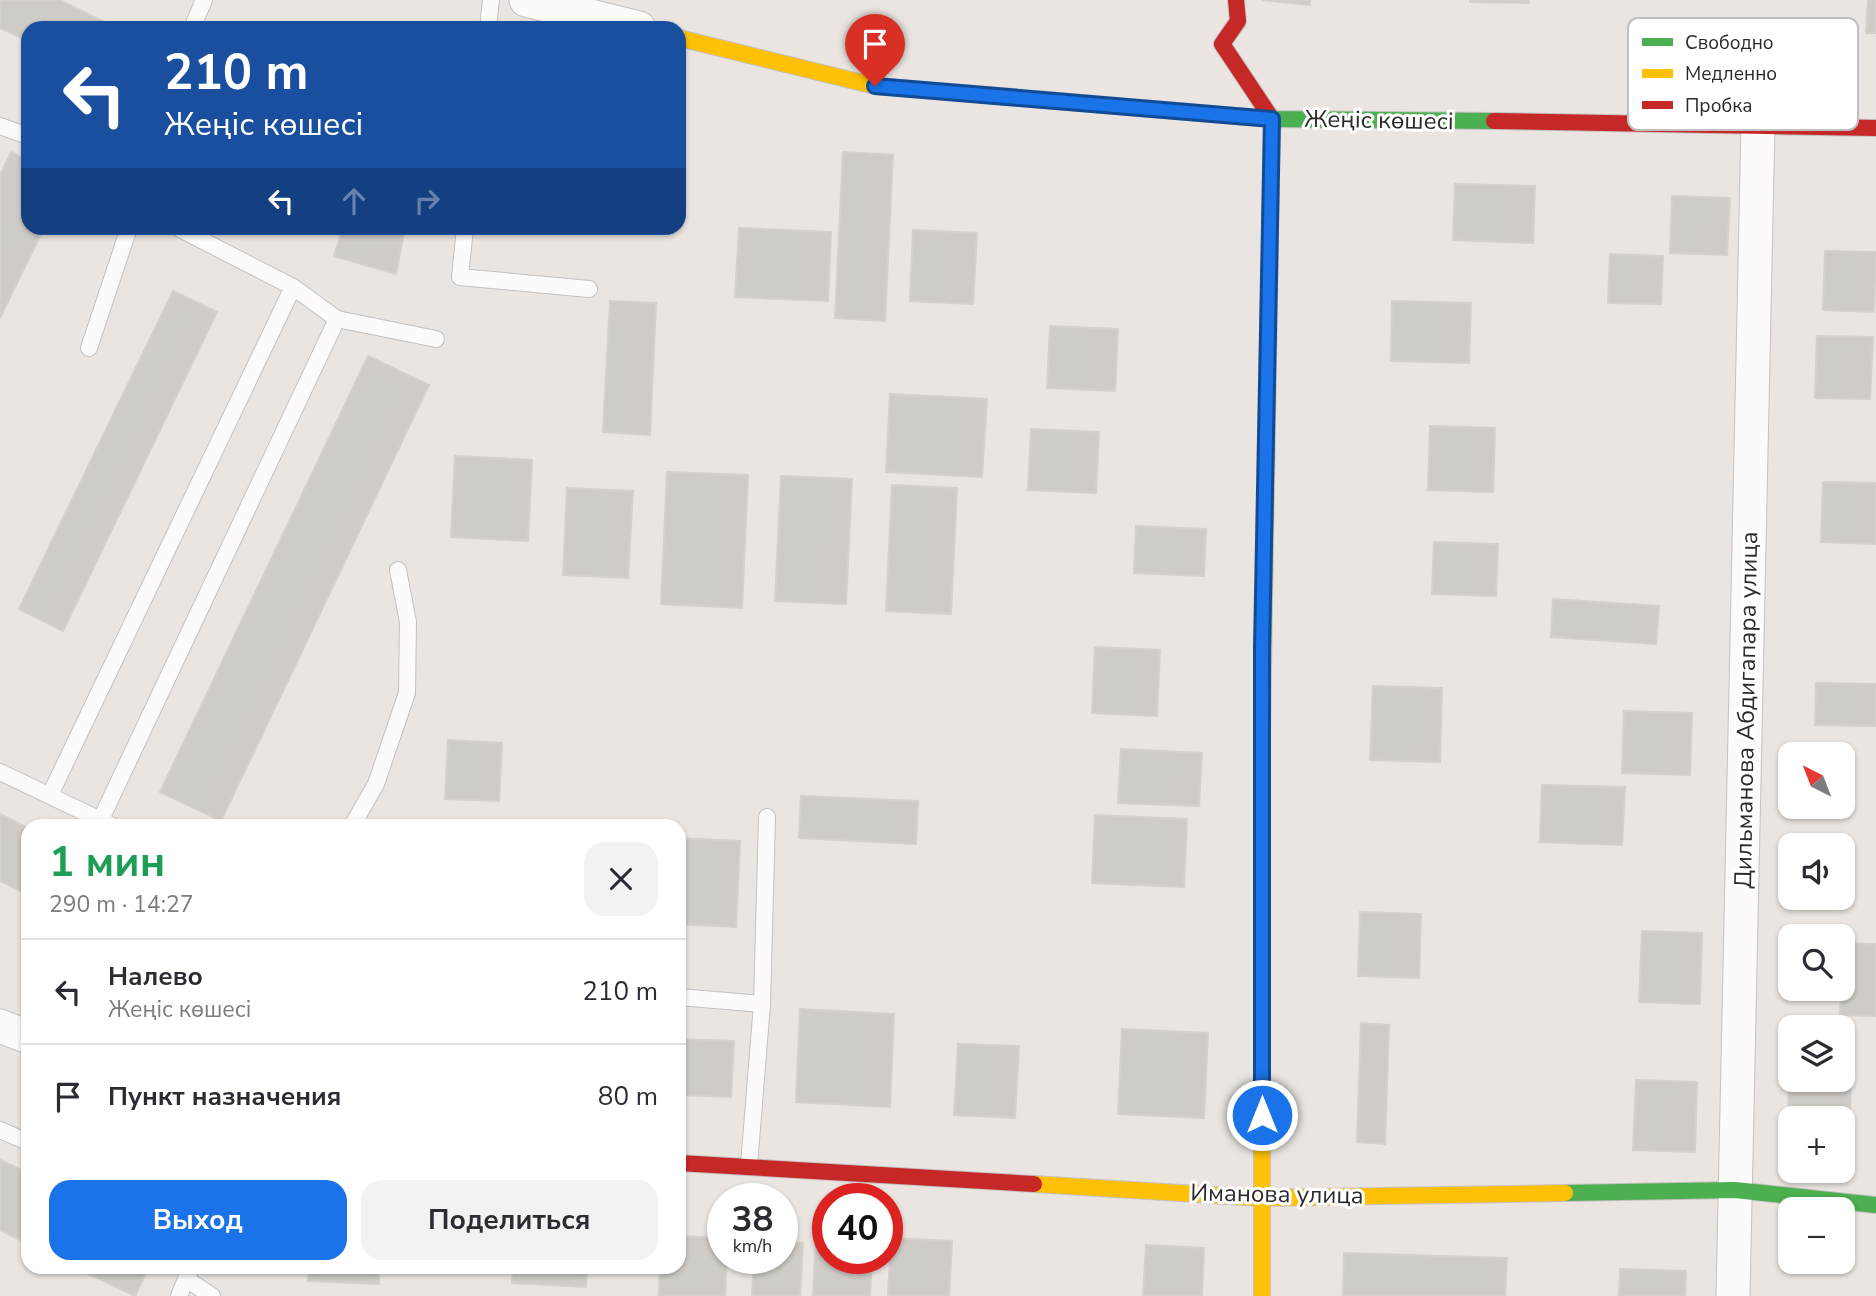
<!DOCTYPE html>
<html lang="ru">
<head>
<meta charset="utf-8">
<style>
	body { margin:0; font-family:"Nunito Sans",sans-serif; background:#f2f2f3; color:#2b2b33; height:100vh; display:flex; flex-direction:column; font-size:26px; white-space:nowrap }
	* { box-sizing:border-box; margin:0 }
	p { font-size:23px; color:#7c7c81 }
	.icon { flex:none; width:38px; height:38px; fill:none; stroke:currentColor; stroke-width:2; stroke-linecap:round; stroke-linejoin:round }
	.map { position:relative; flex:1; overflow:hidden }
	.sheet { position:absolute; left:21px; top:819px; width:665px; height:455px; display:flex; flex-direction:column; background:#fff; border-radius:21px; box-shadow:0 2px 5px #0004 }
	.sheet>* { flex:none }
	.top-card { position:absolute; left:21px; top:21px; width:665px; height:214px; border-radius:21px; box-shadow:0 2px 5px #0004; background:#1a4fa0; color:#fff; overflow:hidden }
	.needle { width:46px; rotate:318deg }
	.controls { position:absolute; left:1778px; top:742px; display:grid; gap:14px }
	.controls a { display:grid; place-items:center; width:77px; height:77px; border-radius:14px; background:#fff; box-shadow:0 2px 5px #0004; font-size:35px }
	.speed { position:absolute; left:707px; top:1183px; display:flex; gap:14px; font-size:35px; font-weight:700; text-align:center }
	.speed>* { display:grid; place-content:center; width:91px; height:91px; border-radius:50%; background:#fff; box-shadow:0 2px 5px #0004; line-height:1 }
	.speed small { font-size:18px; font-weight:400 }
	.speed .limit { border:10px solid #d22; background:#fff; color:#111 }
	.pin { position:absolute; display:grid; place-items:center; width:60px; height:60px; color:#fff; margin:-72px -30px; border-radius:50% 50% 50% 0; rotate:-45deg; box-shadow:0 0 7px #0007 }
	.pin .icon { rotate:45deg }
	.me { position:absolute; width:77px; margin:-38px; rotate:0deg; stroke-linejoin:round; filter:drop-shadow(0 0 5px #0008) }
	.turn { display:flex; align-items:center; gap:24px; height:147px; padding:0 28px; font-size:32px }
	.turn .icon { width:91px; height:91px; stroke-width:2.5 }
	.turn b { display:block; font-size:49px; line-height:60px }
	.lanes { display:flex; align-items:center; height:66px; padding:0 28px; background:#0003; justify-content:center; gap:35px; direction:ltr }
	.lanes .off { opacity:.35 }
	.round { display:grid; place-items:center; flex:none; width:74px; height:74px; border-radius:21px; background:#f2f2f3 }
	.summary { display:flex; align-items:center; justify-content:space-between; height:119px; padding:0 28px }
	h1 { font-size:42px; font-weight:700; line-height:52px; color:#1e9e55 }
	.primary-button { display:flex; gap:14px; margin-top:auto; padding:14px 28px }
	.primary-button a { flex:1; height:80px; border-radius:21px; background:#1a73e8; color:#fff; font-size:28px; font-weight:700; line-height:80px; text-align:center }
	.primary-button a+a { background:#f2f2f3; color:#2b2b33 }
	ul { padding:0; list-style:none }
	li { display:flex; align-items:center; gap:21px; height:105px; padding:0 28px; border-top:2px solid #e1e1e2 }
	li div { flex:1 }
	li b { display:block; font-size:26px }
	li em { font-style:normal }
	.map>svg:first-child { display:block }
	.building { fill:#cfcbc7; stroke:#d5d0cc; stroke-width:2 }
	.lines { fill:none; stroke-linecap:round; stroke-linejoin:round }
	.lane-casing { stroke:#c3c1c2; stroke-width:18 }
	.street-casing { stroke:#c3c1c2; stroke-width:35 }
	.fast-casing { stroke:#c3c1c2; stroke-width:18 }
	.slow-casing { stroke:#c3c1c2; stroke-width:18 }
	.jam-casing { stroke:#c3c1c2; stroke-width:18 }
	.lane { stroke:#fcfbfa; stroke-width:16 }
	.street { stroke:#fcfbfa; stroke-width:33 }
	.fast { stroke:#4caf50; stroke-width:16 }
	.slow { stroke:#ffc107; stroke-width:16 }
	.jam { stroke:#c62828; stroke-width:16 }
	.route-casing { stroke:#114b97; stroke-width:18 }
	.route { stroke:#1a73e8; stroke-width:12 }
	.labels { text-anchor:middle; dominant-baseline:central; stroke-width:6; stroke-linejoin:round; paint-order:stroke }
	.street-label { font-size:24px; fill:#2b2b2b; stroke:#fff }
	.key { fill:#fff; stroke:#bfbfbf; stroke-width:2 }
	.key-label { font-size:19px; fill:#2b2b2b }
</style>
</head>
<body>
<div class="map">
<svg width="1876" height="1296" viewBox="0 0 1876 1296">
	<rect width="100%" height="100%" fill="#eae5e0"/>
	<g class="building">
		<polygon points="0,0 59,0 117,28 28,28 28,41 0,28"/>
		<polygon points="1262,0 1310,0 1310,5"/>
		<polygon points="1470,0 1529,0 1529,3 1470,2"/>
		<polygon points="1868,0 1876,0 1876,33 1866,33"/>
		<polygon points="11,152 28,161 28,228 44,228 0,318 0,175"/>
		<polygon points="843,152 893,155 885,321 835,318"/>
		<polygon points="1455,184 1535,186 1533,243 1453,240"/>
		<polygon points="1672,196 1730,198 1727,255 1670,253"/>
		<polygon points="343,228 405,228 396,274 334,256"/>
		<polygon points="514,228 598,228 598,231"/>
		<polygon points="739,228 831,232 828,301 735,297"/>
		<polygon points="913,230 977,233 973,304 910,301"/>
		<polygon points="1825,251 1876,252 1874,312 1823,310"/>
		<polygon points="1610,254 1663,256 1661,304 1608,303"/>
		<polygon points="173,291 217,312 63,631 19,609"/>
		<polygon points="610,301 656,303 650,435 603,432"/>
		<polygon points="1392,301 1471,303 1469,363 1391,361"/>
		<polygon points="1050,326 1118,329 1115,391 1047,388"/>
		<polygon points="1817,336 1873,337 1870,399 1815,398"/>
		<polygon points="368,356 429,385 221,821 160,792"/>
		<polygon points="890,394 987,399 982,477 886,472"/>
		<polygon points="1430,426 1495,428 1493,492 1428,490"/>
		<polygon points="1031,429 1099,432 1096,493 1028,490"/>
		<polygon points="455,456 532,460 528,541 451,537"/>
		<polygon points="667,472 748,475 742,608 661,604"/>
		<polygon points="781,476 852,479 846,604 775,601"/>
		<polygon points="1823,482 1876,483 1876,544 1821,542"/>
		<polygon points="892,485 957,488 951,614 886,611"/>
		<polygon points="567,488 633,491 628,578 563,575"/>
		<polygon points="1136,526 1206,529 1204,576 1134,573"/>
		<polygon points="1434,542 1498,544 1496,596 1432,594"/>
		<polygon points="1553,599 1659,606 1656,644 1551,637"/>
		<polygon points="1095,647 1160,650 1157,716 1092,713"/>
		<polygon points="1816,683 1876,684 1876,726 1815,725"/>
		<polygon points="1373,686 1442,688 1440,762 1370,760"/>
		<polygon points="1624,711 1692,713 1690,775 1622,773"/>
		<polygon points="448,740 502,743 499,801 445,799"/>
		<polygon points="1121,749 1202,753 1199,806 1118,803"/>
		<polygon points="1542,785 1625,787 1622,845 1540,842"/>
		<polygon points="801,796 918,801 916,844 799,838"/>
		<polygon points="0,814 28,828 28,895 0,881"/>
		<polygon points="1095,815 1187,819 1184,887 1092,883"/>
		<polygon points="679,838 740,841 736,927 679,924"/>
		<polygon points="1360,912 1421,914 1419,978 1358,976"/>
		<polygon points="1642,931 1702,933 1700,1004 1639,1002"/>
		<polygon points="1843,943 1876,944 1876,1016 1840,1015"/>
		<polygon points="800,1009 894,1014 890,1107 796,1102"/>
		<polygon points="1361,1023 1389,1025 1385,1144 1357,1142"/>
		<polygon points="1122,1029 1208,1033 1204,1118 1118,1114"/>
		<polygon points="679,1039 734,1041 731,1097 679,1095"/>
		<polygon points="958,1044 1019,1046 1015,1118 954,1115"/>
		<polygon points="1636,1080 1697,1082 1695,1152 1633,1150"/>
		<polygon points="1789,1082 1851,1084 1848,1158 1843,1158 1843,1118 1790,1118 1790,1157 1787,1157"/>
		<polygon points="0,1160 28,1173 28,1244 0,1230"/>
		<polygon points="679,1236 723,1238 723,1258 727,1258 725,1296 659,1296 660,1267 679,1267"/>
		<polygon points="816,1237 828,1238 828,1258 872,1258 870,1296 813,1296"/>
		<polygon points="891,1238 952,1241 949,1296 888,1296"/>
		<polygon points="782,1242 803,1243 800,1296 752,1296 754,1258 782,1258"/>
		<polygon points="1146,1245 1204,1248 1202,1296 1143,1296"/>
		<polygon points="1344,1253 1507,1258 1505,1296 1343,1296"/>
		<polygon points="74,1267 149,1267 135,1296"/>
		<polygon points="309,1267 379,1267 379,1284 308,1281"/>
		<polygon points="513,1267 587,1267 586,1287 512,1283"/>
		<polygon points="1620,1269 1686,1271 1685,1296 1619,1296"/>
	</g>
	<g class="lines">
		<g class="lane-casing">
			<g id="lane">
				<polyline points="192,28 204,0"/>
				<polyline points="488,28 491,0"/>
				<polyline points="0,126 28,136"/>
				<polyline points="465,228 460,277 589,289"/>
				<polyline points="337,319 436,339"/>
				<polyline points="89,348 129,228"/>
				<polyline points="0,772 113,826"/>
				<polyline points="50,795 293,287"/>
				<polyline points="101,819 337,319 293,287 178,228"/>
				<polyline points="352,826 376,784 407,693 408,622 398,570"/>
				<polyline points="679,997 762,1004 767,817"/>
				<polyline points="0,1130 28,1142"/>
				<polyline points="749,1165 762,1004"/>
				<polyline points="192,1267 186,1279 212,1296"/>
				<polyline points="179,1296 186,1279"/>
			</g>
		</g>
		<g class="street-casing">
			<g id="street">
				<polyline points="526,0 639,28"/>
				<polyline points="0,1026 28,1037"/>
				<polyline points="1733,1296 1758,124"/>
			</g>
		</g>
		<g class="fast-casing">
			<g id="fast">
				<polyline points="964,93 1272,119 1494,121"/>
				<polyline points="1262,730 1269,296"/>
				<polyline points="1565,1193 1735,1190 1876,1205"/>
			</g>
		</g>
		<g class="slow-casing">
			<g id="slow">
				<polyline points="679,38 875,86 964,93"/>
				<polyline points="1262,730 1262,1296"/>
				<polyline points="1034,1184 1262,1198 1565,1193"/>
			</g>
		</g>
		<g class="jam-casing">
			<g id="jam">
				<polyline points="1236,0 1238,21 1222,44 1272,119 1269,296"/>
				<polyline points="1494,121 1876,128"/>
				<polyline points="679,1163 1034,1184"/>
			</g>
		</g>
		<use href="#lane" class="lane"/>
		<use href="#street" class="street"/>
		<use href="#fast" class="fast"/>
		<use href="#slow" class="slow"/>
		<use href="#jam" class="jam"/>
	</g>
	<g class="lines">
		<g class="route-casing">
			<polyline id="route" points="875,86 1272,119 1262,648 1262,1115"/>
		</g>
		<use href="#route" class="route"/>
	</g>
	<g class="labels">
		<g class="street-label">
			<text transform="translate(1379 120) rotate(1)">Жеңіс көшесі</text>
			<text transform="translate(1746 710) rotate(-89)">Дильманова Абдигапара улица</text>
			<text transform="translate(1277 1194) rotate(1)">Иманова улица</text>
		</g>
	</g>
	<rect x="1628" y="18" width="230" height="112" rx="10" class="key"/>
	<rect x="1642" y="38" width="31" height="8" fill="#4caf50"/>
	<rect x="1642" y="69" width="31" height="9" fill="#ffc107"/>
	<rect x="1642" y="101" width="31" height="8" fill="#c62828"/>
	<g class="key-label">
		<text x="1685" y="49">Свободно</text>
		<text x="1685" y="80">Медленно</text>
		<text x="1685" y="112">Пробка</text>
	</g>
</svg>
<div class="controls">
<a><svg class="needle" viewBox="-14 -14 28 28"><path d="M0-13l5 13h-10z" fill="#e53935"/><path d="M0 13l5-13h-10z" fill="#7c7c81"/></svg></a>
<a><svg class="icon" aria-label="sound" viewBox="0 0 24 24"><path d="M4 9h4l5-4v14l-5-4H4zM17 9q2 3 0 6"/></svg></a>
<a><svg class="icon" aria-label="search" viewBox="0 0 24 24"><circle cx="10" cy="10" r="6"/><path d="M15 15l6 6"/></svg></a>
<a><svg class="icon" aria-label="layers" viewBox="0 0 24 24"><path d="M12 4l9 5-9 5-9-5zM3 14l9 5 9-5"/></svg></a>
<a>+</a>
<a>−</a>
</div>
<div class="speed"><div>38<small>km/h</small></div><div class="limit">40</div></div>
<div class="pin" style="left:875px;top:86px;background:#d93025"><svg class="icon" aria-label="arrive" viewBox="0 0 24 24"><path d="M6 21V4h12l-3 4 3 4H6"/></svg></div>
<svg class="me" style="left:1262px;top:1115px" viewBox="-20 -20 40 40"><circle r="17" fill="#1a73e8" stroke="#fff" stroke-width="3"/><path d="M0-11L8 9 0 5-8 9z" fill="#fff"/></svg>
<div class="top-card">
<div class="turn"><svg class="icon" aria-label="left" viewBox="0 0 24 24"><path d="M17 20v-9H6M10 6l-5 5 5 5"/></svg><div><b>210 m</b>Жеңіс көшесі</div></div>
<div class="lanes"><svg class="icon" aria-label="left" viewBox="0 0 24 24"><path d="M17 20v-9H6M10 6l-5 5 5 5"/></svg><svg class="icon off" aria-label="ahead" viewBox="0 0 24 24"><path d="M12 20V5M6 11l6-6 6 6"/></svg><svg class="icon off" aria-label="right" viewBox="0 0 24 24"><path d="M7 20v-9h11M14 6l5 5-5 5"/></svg></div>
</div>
<section class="sheet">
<div class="summary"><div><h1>1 мин</h1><p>290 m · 14:27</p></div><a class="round"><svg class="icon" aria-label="close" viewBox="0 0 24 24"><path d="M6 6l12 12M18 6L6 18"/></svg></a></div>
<ul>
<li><svg class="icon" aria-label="left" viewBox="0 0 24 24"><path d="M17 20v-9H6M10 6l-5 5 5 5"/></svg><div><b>Налево</b><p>Жеңіс көшесі</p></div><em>210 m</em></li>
<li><svg class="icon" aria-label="arrive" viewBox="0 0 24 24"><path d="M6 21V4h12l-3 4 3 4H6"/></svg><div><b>Пункт назначения</b></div><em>80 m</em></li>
</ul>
<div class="primary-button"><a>Выход</a><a>Поделиться</a></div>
</section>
</div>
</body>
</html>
